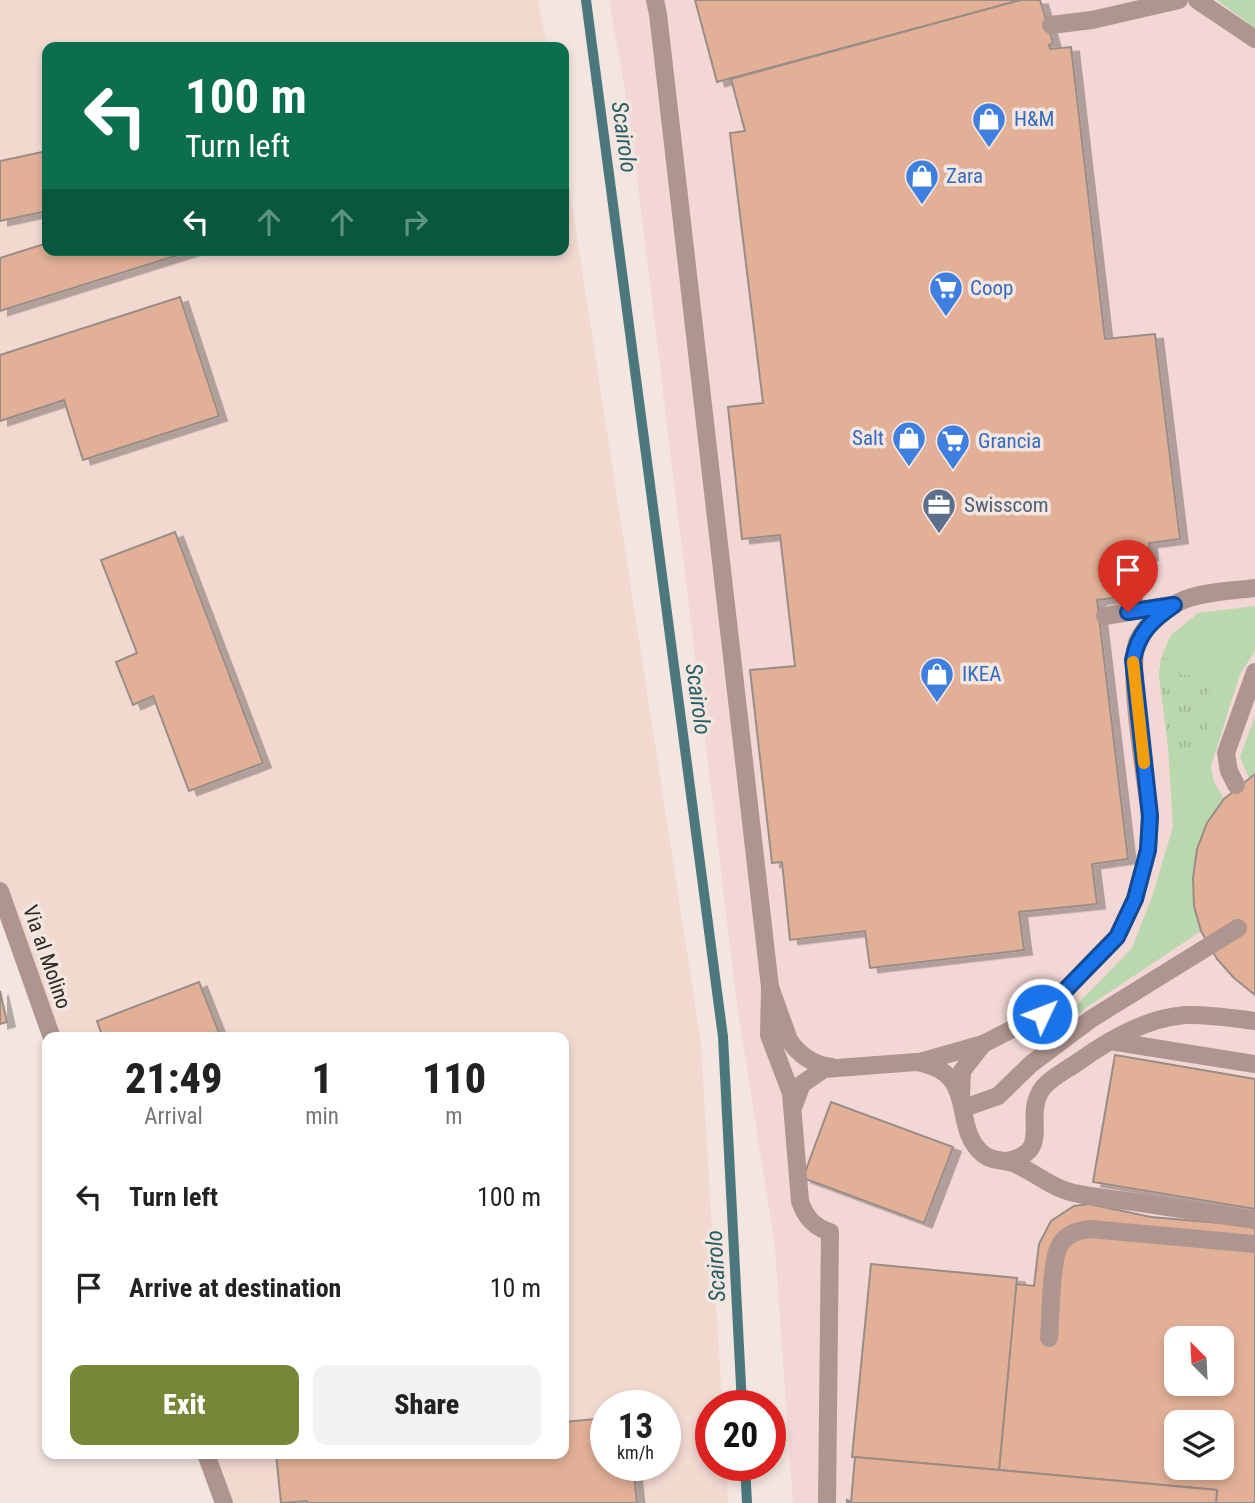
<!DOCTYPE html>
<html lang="en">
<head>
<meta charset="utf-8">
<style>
	body { margin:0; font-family:"Roboto Condensed",sans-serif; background:#f2f2f2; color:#222; height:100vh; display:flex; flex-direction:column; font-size:26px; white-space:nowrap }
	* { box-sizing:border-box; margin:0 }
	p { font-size:23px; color:#767676 }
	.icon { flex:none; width:38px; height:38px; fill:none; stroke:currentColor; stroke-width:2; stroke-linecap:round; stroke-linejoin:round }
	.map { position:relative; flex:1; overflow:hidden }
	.side { position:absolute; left:42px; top:1032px; width:527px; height:427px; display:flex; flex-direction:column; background:#fff; border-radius:14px; box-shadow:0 4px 10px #0003 }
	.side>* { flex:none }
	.guide { position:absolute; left:42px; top:42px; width:527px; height:214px; border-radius:14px; box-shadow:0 4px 10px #0003; background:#0b6e4f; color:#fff; overflow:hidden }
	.needle { width:46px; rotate:336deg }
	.buttons { position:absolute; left:1164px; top:1326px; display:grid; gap:14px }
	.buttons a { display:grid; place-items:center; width:70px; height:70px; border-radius:14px; background:#fff; box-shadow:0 4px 10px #0003; font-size:35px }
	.speed { position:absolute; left:590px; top:1390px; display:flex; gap:14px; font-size:35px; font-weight:700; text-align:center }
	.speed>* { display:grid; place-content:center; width:91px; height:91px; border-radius:50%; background:#fff; box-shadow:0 4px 10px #0003; line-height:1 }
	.speed small { font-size:18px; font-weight:400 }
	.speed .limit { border:10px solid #d22; background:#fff; color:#111 }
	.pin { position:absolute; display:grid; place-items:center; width:60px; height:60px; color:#fff; margin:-72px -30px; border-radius:50% 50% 50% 0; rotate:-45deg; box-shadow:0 0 7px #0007 }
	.pin .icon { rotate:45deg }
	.me { position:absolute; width:77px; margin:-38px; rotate:47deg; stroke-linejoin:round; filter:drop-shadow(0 0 5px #0008) }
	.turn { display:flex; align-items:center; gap:24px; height:147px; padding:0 28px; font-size:32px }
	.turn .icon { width:91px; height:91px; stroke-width:2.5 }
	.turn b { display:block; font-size:49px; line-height:60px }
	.lanes { display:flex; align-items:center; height:66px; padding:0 28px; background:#0003; justify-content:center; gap:35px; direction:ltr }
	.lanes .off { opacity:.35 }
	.eta { display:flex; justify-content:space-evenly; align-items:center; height:119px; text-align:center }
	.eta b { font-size:42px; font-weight:800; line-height:49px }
	.primary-button { display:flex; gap:14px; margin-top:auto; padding:14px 28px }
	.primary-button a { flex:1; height:80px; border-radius:14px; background:#768838; color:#fff; font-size:28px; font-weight:800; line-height:80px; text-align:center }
	.primary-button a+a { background:#f2f2f2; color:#222 }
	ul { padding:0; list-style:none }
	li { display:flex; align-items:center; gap:21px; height:91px; padding:0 28px }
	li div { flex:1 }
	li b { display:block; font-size:26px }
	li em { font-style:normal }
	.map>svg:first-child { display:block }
	.commercial { fill:#f2d7d5; fill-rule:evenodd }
	.industrial { fill:#f1d9d0; fill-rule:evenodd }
	.grass { fill:#bad8ad }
	.park { fill:url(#park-tufts) }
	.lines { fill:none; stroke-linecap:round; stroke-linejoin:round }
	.stream { stroke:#4c787d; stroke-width:10 }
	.building { fill:#e2b097; stroke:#998d87; stroke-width:2; fill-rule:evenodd; filter:url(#shadow) }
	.minor { stroke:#ae958f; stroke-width:18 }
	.route-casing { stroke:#114b97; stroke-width:18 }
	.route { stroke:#1a73e8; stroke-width:12 }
	.slow { stroke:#f59e0b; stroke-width:12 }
	.labels { text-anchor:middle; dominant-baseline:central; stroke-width:7; stroke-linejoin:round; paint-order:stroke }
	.shop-label { font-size:21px; fill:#366cbe; stroke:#f3e5df; text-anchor:start }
	.service-label { font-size:21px; fill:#4e5e75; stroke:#f3e5df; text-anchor:start }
	.street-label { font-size:21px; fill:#2f2a28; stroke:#f3e5df }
	.water-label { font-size:23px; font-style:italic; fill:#275e64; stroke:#f3e5df }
</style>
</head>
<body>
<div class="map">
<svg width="1255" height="1503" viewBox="0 0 1255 1503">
	<defs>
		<pattern id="park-tufts" width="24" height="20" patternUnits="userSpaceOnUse" patternTransform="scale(1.75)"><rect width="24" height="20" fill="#bad8ad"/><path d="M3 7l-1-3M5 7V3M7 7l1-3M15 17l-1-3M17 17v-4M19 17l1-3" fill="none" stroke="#a0ba95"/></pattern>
		<filter id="shadow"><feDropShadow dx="8" dy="4.5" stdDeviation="0" flood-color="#0004"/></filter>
	</defs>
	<rect width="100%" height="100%" fill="#f3e5df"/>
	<path class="commercial" d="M 609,0 L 1255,0 L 1255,1503 L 793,1503 L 775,1247 L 737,1004 L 630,118 ZM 1176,1339 L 1222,1339 L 1222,1384 L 1176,1384 ZM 1176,1423 L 1222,1423 L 1222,1468 L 1176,1468 Z"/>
	<path class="industrial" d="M 0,0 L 538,0 L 547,47 L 47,47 L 47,250 L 564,250 L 564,153 L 701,1043 L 722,1405 L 710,1405 L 710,1465 L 726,1465 L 728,1503 L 224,1503 L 206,1454 L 564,1454 L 564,1038 L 52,1038 L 0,891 ZM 606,1405 L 665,1405 L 665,1465 L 606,1465 Z"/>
	<g class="grass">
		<polygon points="1217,0 1255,0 1255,28"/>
		<path d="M 1255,606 L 1255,651 L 1240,674 L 1211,766 L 1214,782 L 1224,799 C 1192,845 1187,877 1201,931 L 1071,1018 L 1070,1012 L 1132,948 L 1152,897 L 1173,827 L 1168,745 L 1159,675 L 1161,658 L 1171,635 L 1198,613 Z"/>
		<polygon points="1255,716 1255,774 1249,778 1240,757"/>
	</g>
	<polygon class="park" points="1161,658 1179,659 1180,675 1209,675 1210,723 1188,761 1168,745 1159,675"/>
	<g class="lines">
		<g class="stream">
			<polyline points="586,0 723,1037 742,1405"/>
			<polyline points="745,1465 747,1503"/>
		</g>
	</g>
	<g class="building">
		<polygon points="695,0 1021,0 717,82"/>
		<polygon points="1021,0 1040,0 1053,43 1049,45 1050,49 1071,47 1105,339 1155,334 1180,539 1149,543 1150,556 1130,557 1134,596 1097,600 1128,859 1092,864 1097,904 1019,912 1024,950 870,968 865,931 790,940 782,862 772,863 750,670 795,666 780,535 742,539 728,407 763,403 730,133 745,131 731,79"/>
		<polygon points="47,151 47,211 0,221 0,161"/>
		<polygon points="47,243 47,250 194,250 0,311 0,258"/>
		<polygon points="180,297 219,416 83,460 64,400 0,421 0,355"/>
		<polygon points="175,532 263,763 189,791 153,696 133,705 116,662 137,653 101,560"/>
		<polygon points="1255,774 1255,995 1234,978 1217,959 1201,931 1194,906 1193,878 1197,849 1207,823 1224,799"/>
		<polygon points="199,982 221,1038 103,1038 97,1021"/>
		<polygon points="0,991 7,1022 0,1024"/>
		<polygon points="1115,1055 1255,1079 1255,1209 1093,1182"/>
		<polygon points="831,1102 953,1147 924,1223 803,1178"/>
		<path d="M 1089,1204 L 1151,1217 L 1255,1226 L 1255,1503 L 1216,1503 L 1217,1490 L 999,1470 L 1016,1284 L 1034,1286 L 1039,1244 L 1051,1221 L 1074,1206 ZM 1176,1339 L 1222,1339 L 1222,1384 L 1176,1384 ZM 1176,1423 L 1222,1423 L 1222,1468 L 1176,1468 Z"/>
		<polygon points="871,1264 1017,1278 999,1470 852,1457"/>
		<polygon points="606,1418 606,1465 644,1465 633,1466 637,1503 307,1503 307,1501 281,1503 276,1454 564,1454 564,1422"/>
		<polygon points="855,1457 1217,1490 1216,1503 847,1503 847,1500 851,1502"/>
	</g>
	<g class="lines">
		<g class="minor">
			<polyline points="655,0 658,14 770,987"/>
			<polyline points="1197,0 1255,39"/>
			<polyline points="1051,25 1092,20 1179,0"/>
			<polyline points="1105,616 1171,605"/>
			<polyline points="1236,785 1229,771 1226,753 1255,672"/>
			<polyline points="0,891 52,1038"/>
			<polyline points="1110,1041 1255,1064"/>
			<path d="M 983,1044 L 1042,1014 L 1117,937 L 1135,899 L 1148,850 L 1150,816 C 1146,781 1126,666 1138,640 C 1147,622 1168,606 1186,599 C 1208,591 1232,591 1255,588"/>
			<polyline points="920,1062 983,1044 962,1071 961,1097"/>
			<path d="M 794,1105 L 802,1084 L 824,1069 L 916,1062 C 981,1073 949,1126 983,1154 C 993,1162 1002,1159 1013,1163 C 1033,1171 1050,1187 1070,1192 C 1091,1197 1113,1199 1134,1202 C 1174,1208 1215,1214 1255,1220"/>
			<polyline points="964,1108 998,1096 1031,1064 1091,1019 1238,928"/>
			<path d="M 1007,1161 C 1053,1151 1024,1121 1040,1092 C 1048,1079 1065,1071 1078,1062 C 1109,1040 1146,1018 1185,1015 C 1209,1014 1232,1018 1255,1021"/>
			<path d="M 1049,1338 C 1051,1317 1050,1258 1061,1243 C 1068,1233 1079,1230 1090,1229 L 1255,1244"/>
			<polyline points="206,1454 224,1503"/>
			<path d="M 827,1503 L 830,1232 C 814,1227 805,1217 800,1201 L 791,1093 L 769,1035 L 770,987 L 789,1040 C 799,1055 814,1065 832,1067"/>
		</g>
	</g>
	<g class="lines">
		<g class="route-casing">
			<path id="route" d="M 1042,1014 L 1117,937 L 1135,899 L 1148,850 L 1150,816 L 1133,660 C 1138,633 1152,620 1174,605 L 1128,612"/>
		</g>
		<use href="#route" class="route"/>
		<polyline class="slow" points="1133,662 1144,763"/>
	</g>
	<defs>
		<g id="shop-pin" transform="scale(1.75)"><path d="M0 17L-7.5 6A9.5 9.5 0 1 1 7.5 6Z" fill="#3f7fe0" stroke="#f3e5df"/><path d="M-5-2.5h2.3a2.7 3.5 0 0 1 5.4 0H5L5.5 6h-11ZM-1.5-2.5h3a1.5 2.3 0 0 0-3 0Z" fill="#fff"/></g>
		<g id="supermarket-pin" transform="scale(1.75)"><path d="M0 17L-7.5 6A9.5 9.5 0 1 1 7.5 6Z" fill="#3f7fe0" stroke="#f3e5df"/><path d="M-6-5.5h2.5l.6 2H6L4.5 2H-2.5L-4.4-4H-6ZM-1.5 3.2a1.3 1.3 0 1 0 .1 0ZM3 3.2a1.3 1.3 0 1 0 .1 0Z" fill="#fff"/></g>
		<g id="office-pin" transform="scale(1.75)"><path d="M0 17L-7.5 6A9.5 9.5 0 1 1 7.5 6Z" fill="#5c6f8a" stroke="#f3e5df"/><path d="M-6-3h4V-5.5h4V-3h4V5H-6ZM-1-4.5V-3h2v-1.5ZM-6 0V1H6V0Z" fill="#fff"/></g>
	</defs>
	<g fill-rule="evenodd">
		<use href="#shop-pin" x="989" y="119"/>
		<use href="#shop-pin" x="922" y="176"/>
		<use href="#supermarket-pin" x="946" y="288"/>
		<use href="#shop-pin" x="909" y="438"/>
		<use href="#supermarket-pin" x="953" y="441"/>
		<use href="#office-pin" x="939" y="505"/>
		<use href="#shop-pin" x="937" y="674"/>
	</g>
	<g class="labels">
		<g class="shop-label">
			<text x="1014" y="119">H&amp;M</text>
			<text x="946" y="176">Zara</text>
			<text x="970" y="288">Coop</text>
			<text x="884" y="438" text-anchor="end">Salt</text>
			<text x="978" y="441">Grancia</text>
			<text x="962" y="674">IKEA</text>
		</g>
		<g class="service-label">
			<text x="964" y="505">Swisscom</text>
		</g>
		<g class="street-label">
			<text transform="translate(47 957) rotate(71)">Via al Molino</text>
		</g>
		<g class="water-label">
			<text transform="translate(624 137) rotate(82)">Scairolo</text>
			<text transform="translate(698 699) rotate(82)">Scairolo</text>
			<text transform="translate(716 1266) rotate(-93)">Scairolo</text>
		</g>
	</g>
</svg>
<div class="buttons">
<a><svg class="needle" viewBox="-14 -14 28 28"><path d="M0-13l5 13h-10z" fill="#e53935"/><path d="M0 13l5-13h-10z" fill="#767676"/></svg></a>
<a><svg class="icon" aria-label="layers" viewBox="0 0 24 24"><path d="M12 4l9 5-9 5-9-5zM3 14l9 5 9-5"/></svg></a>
</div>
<div class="speed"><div>13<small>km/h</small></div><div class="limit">20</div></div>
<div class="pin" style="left:1128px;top:612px;background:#d93025"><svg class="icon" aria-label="arrive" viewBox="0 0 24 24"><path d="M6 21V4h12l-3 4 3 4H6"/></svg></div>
<svg class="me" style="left:1042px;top:1014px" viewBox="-20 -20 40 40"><circle r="17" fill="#1a73e8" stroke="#fff" stroke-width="3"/><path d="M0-11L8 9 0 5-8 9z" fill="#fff"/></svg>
<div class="guide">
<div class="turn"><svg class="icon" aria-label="left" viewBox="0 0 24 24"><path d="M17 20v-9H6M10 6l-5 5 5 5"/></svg><div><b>100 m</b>Turn left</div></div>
<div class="lanes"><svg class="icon" aria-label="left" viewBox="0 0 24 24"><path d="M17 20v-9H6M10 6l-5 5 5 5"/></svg><svg class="icon off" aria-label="ahead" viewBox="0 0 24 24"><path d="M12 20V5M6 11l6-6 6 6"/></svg><svg class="icon off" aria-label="ahead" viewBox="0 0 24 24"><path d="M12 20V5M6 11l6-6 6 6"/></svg><svg class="icon off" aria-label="right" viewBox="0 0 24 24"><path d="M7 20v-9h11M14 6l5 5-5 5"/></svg></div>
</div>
<section class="side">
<div class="eta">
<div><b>21:49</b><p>Arrival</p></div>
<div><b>1</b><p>min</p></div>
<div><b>110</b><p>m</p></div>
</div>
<ul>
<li><svg class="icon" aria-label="left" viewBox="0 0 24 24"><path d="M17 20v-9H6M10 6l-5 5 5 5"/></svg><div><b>Turn left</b></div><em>100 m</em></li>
<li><svg class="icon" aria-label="arrive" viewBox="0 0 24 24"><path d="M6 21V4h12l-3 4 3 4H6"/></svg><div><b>Arrive at destination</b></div><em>10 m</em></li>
</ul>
<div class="primary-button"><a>Exit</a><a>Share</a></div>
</section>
</div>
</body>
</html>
